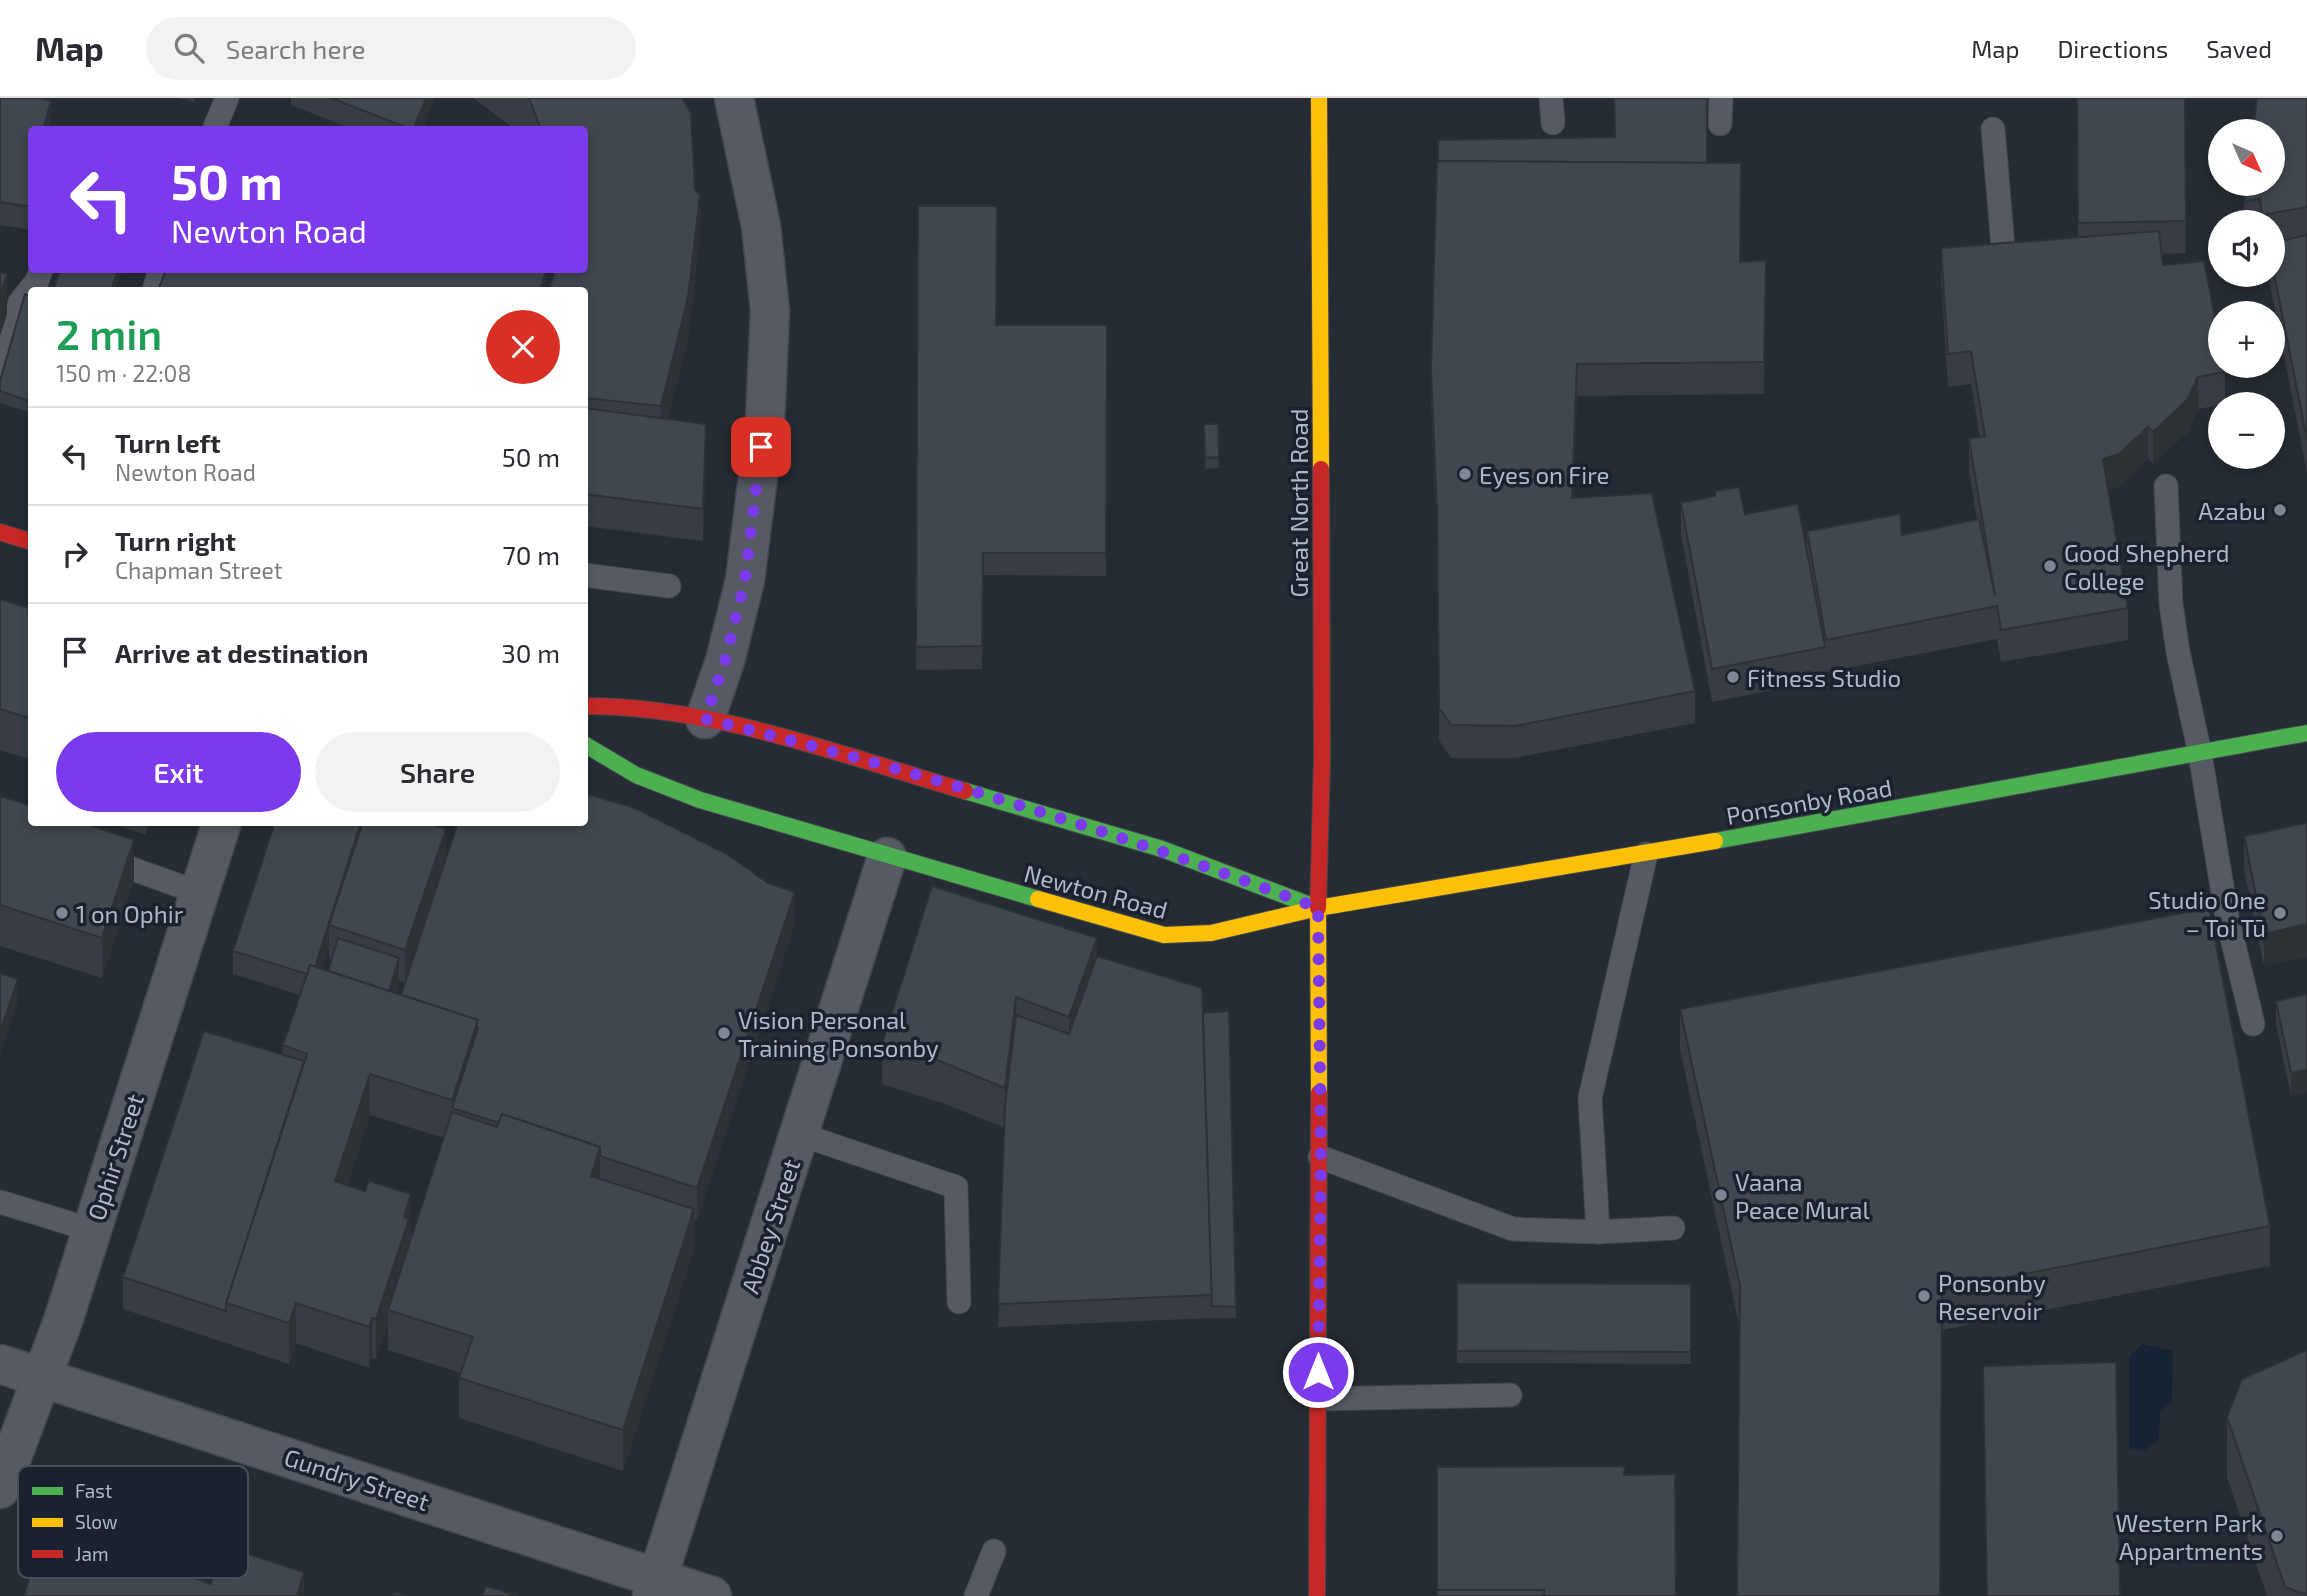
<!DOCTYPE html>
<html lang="en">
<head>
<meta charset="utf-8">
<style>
	body { margin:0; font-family:"Exo 2",sans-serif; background:#f2f2f3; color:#2b2b33; height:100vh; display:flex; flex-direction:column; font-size:26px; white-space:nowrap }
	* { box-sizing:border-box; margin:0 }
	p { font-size:23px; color:#7c7c81 }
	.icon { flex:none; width:38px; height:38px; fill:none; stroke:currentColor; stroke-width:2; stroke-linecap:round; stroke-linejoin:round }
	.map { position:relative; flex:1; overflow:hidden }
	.drawer { position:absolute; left:28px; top:189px; width:560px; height:539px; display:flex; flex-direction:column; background:#fff; border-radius:7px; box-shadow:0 4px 10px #0003 }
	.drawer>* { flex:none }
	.banner { position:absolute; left:28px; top:28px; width:560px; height:147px; border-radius:7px; box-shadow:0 4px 10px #0003; background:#7c3aed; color:#fff; overflow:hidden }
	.needle { width:46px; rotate:135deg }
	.fabs { position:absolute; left:2208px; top:21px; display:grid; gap:14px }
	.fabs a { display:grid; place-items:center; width:77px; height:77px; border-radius:50%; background:#fff; box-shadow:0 4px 10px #0003; font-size:35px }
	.pin { position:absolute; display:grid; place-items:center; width:60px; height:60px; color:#fff; margin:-30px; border-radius:14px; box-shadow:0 4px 10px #0006 }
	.me { position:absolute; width:77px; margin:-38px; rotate:0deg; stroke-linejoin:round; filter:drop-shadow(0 0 5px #0008) }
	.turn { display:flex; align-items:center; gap:24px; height:147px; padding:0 28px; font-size:32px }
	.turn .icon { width:91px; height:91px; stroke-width:2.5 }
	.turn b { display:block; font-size:49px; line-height:60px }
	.round { display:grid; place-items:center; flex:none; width:74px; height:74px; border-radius:37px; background:#f2f2f3 }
	.summary { display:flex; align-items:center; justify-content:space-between; height:119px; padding:0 28px }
	h1 { font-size:42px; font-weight:600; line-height:52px; color:#1e9e55 }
	.primary-button { display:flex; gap:14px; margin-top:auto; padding:14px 28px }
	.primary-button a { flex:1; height:80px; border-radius:42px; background:#7c3aed; color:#fff; font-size:28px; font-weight:600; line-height:80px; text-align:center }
	.primary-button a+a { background:#f2f2f3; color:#2b2b33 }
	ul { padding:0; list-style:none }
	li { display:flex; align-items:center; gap:21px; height:98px; padding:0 28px; border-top:2px solid #e1e1e2 }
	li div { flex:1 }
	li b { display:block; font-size:26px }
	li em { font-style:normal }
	header { display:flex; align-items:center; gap:42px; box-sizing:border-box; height:98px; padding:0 35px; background:#fff; border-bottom:2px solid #e1e1e2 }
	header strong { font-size:33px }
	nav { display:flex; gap:38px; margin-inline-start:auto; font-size:24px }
	.search { width:490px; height:63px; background:#f2f2f3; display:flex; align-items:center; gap:18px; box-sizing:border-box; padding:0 24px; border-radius:38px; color:#7c7c81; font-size:26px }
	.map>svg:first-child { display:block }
	.water { fill:#162337 }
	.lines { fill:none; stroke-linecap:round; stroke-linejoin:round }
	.lane-casing { stroke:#434850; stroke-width:25 }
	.street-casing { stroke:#434850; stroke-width:41 }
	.fast-casing { stroke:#434850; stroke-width:18 }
	.slow-casing { stroke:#434850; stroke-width:18 }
	.jam-casing { stroke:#434850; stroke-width:18 }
	.lane { stroke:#565a62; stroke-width:23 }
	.street { stroke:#565a62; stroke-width:38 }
	.fast { stroke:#4caf50; stroke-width:16 }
	.slow { stroke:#ffc107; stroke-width:16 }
	.jam { stroke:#c62828; stroke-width:16 }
	.wall { fill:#383d43; fill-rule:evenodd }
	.shaded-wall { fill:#2e3237 }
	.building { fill:#41474e; stroke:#2e3237; stroke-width:2 }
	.route { stroke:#7c3aed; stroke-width:12; stroke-dasharray:0 21.6 }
	.poi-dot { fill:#7e8793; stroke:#19222e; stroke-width:2.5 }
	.labels { text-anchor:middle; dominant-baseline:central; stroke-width:7; stroke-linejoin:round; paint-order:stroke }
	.poi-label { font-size:24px; fill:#aeb8c6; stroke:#19222e; text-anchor:start }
	.street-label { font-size:24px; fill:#aeb8c6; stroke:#19222e }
	.key { fill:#19222e; stroke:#464f5c; stroke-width:2 }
	.key-label { font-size:19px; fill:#aeb8c6 }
</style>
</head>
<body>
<header>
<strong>Map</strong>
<div class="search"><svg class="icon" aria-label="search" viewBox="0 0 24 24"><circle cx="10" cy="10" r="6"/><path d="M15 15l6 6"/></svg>Search here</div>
<nav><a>Map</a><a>Directions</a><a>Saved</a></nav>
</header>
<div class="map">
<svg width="2307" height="1498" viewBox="0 0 2307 1498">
	<rect width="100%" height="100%" fill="#262c33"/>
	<polygon class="water" points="2143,1246 2173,1253 2172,1304 2160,1313 2159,1342 2144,1353 2129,1350 2129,1258"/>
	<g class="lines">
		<g class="lane-casing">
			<g id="lane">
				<polyline points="1551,0 1553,25"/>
				<polyline points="1720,26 1721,0"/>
				<polyline points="1993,31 2003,149"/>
				<polyline points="214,32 227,0"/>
				<polyline points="154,192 160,172"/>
				<polyline points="0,268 20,204 37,183 41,172"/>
				<polyline points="2166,388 2171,506 2178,554 2200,656 2227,819 2253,926"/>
				<polyline points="584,477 669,488"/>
				<polyline points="107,762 200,795"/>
				<polyline points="799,1036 956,1089 959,1204"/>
				<polyline points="1320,1059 1513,1131 1598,1134 1673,1130"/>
				<polyline points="0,1104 92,1132"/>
				<polyline points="1598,1134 1590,1000 1646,756"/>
				<polyline points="1318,1301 1510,1297"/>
				<polyline points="976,1498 994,1453"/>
			</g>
		</g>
		<g class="street-casing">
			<g id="street">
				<polyline points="705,621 725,563 745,482 765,323 770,213 761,128 734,0"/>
				<polyline points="0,1266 712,1498"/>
				<polyline points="0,1391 63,1223 222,724"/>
				<polyline points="652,1498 887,759"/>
			</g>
		</g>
		<g class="fast-casing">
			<g id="fast">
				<polyline points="584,646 636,677 700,702 1038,801"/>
				<polyline points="965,693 1162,751 1318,810"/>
				<polyline points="1715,743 2307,635"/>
			</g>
		</g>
		<g class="slow-casing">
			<g id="slow">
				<polyline points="1319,0 1321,371"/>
				<polyline points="1038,801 1164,837 1211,835 1318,810"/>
				<polyline points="1319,995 1318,810 1715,743"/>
			</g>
		</g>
		<g class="jam-casing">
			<g id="jam">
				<polyline points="0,434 32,444"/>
				<path d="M 584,608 C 714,608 842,657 965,693"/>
				<polyline points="1318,810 1322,662 1321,371"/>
				<polyline points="1317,1498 1319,995"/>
			</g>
		</g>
		<use href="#lane" class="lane"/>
		<use href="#street" class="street"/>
		<use href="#fast" class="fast"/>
		<use href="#slow" class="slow"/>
		<use href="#jam" class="jam"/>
	</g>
	<g class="wall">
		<polygon points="0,0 51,26 32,32 32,132 0,127"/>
		<polygon points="177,0 195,0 194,4"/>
		<polygon points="291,0 435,0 422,32 354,32 291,7"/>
		<polygon points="473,0 682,0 700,138 688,240 667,321 706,358 703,443 584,428 584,32 516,32"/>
		<polygon points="2076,0 2185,0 2186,155 2161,156 2163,167 2225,274 2225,306 2198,311 2187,335 2153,366 2148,361 2119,389 2108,392 2128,510 2128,542 2001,564 1997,541 1826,574 1825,568 1825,582 1712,604 1681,437 1681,405 1745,416 1807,453 1807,433 1902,437 1977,421 1969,373 1969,341 1980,339 1971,286 1948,289 1941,183 1941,150 2078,140"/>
		<polygon points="2307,0 2307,374 2268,177 2273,177 2273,124 2244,124 2244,104"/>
		<polygon points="1615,39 1707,65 1740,164 1766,162 1764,296 1577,298 1573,400 1695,593 1695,625 1515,660 1451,660 1439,642 1437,447 1431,302 1431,270"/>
		<polygon points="918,108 996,227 1107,227 1106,478 983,477 982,571 916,572"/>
		<polygon points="32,199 32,315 0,305 0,283"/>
		<polygon points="1204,326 1218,326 1219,370 1205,371"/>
		<polygon points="0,501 32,511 32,662 0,652"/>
		<polygon points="0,698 134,782 102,880 0,848"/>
		<polygon points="113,724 150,724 146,737 113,726"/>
		<polygon points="2307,725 2264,868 2244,771 2244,738"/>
		<path d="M 446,761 L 795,826 L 697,1122 L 694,1121 L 694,1151 L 623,1373 L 459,1320 L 459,1280 L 461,1275 L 388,1252 L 388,1226 L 376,1261 L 372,1260 L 369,1270 L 296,1245 L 289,1266 L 123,1211 L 123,1179 L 283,957 L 283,947 L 300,897 L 233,876 L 233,853 ZM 329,849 L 329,860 L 332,861 L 328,873 L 322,871 ZM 399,883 L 405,885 L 401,897 L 396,895 ZM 370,1017 L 444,1040 L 409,1147 L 411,1137 L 365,1093 L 347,1087 Z"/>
		<polygon points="1097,858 1203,921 1229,913 1236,1220 1212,1220 998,1229 1005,1030 942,1005 882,986 882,946"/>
		<polygon points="2307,896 2307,994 2291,998 2276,926 2276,903"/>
		<polygon points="1680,911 2270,1128 2270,1168 1942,1232 1739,1227 1680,951"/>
		<polygon points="1457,1185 1691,1186 1691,1266 1457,1265"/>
		<polygon points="2307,1252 2307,1498 2267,1498 2227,1379 2227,1319"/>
	</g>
	<g class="shaded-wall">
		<polygon points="426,0 435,0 422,32 413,32"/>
		<polygon points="51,3 51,26 49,32 43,32"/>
		<polygon points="700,97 700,138 688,240 661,348 661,308"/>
		<polygon points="118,172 122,172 115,192 111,192"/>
		<polygon points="546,173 546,192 540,192"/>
		<polygon points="7,176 7,217 0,238 0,197"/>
		<polygon points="1577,266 1577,298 1572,433 1572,400"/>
		<polygon points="2198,279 2198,311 2187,335 2153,366 2153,334"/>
		<polygon points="706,326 706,358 703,443 703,411"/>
		<polygon points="2148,329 2148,361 2119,389 2103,393 2103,361"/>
		<polygon points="146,724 150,724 146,737"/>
		<polygon points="361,724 369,724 329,827 329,848 312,901 312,878"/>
		<polygon points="446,731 446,763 405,885 405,852"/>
		<polygon points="134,742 134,782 102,880 102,840"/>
		<polygon points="795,794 795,826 697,1122 697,1090"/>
		<polygon points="2307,826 2307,859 2264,868 2264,836"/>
		<polygon points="1097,840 1097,881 1069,959 1069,919"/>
		<polygon points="399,860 399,883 387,921 387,899"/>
		<polygon points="18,881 18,904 0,957 0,934"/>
		<polygon points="1016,899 1016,940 1005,1031 1005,990"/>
		<polygon points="478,922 478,963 452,1010 452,1002"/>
		<polygon points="2307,972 2307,994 2291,998 2291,975"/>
		<polygon points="370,976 370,1017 335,1124 335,1083"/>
		<polygon points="600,1049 600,1089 591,1078"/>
		<polygon points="411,1096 411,1137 409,1141 409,1161 388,1212 388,1226 376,1261 376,1221 404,1119"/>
		<polygon points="694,1111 694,1151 623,1373 623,1332"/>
		<polygon points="296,1205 296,1245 289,1266 289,1225"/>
		<polygon points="372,1220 372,1260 369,1270 369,1229"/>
		<polygon points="304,1474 304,1498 297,1498"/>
	</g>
	<g class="building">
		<polygon points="0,0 39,0 51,3 43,32 32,32 32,109 0,104"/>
		<polygon points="331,0 426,0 413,32"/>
		<polygon points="529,0 682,0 691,15 695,91 700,97 688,199 661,308 584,300 584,192 549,192 555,172 584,172 584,32 541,32"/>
		<polygon points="1614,0 1707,0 1707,65 1438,63 1438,42 1615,39"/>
		<polygon points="2077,0 2185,0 2186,123 2078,125"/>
		<polygon points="2257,0 2307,0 2307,109 2262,117 2260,101 2244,104 2246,86 2273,86 2273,33 2253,33"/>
		<polygon points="1437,63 1741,65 1740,164 1766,162 1764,264 1577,266 1572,400 1652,395 1695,593 1515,628 1451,627 1439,610 1437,415 1431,270"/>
		<polygon points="918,108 997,108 996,227 1107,227 1106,455 983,455 982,548 916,549"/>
		<polygon points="2159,133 2163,167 2204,163 2221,250 2221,268 2224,268 2225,274 2198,279 2187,302 2153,334 2148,329 2119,356 2103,361 2128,510 2001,532 1997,508 1826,542 1807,433 1900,416 1902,437 1979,421 1995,498 1969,341 1985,338 1971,253 1948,256 1941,150"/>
		<polygon points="2307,137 2307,342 2273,170 2273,145"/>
		<polygon points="60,172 118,172 111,192 53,192"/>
		<polygon points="166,172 540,172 546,173 540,192 158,192"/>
		<polygon points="0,174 7,176 0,197"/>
		<polygon points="25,196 32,199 32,304 0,293 0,283"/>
		<polygon points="584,310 706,326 703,411 584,396"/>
		<polygon points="1204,326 1218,326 1219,359 1205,360"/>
		<polygon points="1739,389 1745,416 1798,406 1825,549 1712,571 1681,405 1715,398 1715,393"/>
		<polygon points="0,501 32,511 32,621 0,611"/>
		<polygon points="584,695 635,710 727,756 768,785 795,794 697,1090 600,1058 600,1049 502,1016 499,1025 452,1010 478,930 476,930 478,922 401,897 458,724 584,724"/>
		<polygon points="0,698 32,708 32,724 81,724 134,742 102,840 0,807"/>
		<polygon points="275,724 361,724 315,869 310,867 307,876 233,853"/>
		<polygon points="363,724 428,724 446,731 405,852 329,827"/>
		<polygon points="2307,725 2307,826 2264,836 2244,738"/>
		<polygon points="932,788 1097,840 1069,919 1016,899 1005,990 942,964 882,946"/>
		<polygon points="2209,810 2270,1128 1942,1192 1940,1498 1737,1498 1740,1188 1680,911"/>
		<polygon points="338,840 399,860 389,893 328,873"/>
		<polygon points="1097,858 1202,890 1212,1197 998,1206 1005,1008 1016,917 1069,936"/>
		<polygon points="310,867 478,922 452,1002 370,976 335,1083 365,1093 369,1083 411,1096 404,1119 409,1121 376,1221 372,1220 369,1229 296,1205 289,1225 226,1205 307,956 283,947"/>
		<polygon points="0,875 18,881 0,934"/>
		<polygon points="2307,896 2307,972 2291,975 2276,903"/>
		<polygon points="1229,913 1236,1209 1212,1208 1203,915"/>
		<polygon points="204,933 304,963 226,1205 226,1213 123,1179"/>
		<polygon points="452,1014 497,1029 502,1016 600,1049 591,1078 694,1111 623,1332 459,1280 473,1239 388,1212"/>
		<polygon points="1457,1185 1691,1186 1691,1254 1457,1253"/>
		<polygon points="2307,1252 2307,1497 2285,1489 2227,1319 2242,1281"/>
		<polygon points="2116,1264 2120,1498 1987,1498 1983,1268"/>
		<polygon points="1625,1368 1624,1377 1675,1376 1676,1498 1544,1498 1544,1492 1437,1492 1437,1493 1437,1369"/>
		<polygon points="45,1427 211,1486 223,1448 304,1474 297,1498 24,1498"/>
		<polygon points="486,1488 518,1498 482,1498"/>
		<polygon points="1437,1492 1544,1492 1543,1498 1437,1498"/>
		<polygon points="395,1494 407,1498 394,1498"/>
	</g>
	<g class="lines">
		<path class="route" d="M 761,349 L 745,482 L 725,563 L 705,621 C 913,671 1118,734 1318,810 L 1321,1059 L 1318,1274"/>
	</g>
	<g class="poi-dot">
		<circle cx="1465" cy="376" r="7"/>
		<circle cx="2280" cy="412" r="7"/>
		<circle cx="2050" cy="468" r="7"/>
		<circle cx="1733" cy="579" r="7"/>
		<circle cx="62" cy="815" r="7"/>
		<circle cx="2280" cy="815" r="7"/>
		<circle cx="724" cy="935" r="7"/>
		<circle cx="1721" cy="1097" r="7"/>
		<circle cx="1924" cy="1198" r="7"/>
		<circle cx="2277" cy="1438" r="7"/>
	</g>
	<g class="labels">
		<g class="poi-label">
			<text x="1479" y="376">Eyes on Fire</text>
			<text x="2266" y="412" text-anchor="end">Azabu</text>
			<text x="2064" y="454">Good Shepherd<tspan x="2064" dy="28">College</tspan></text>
			<text x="1747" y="579">Fitness Studio</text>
			<text x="2266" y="801" text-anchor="end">Studio One<tspan x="2266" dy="28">– Toi Tū</tspan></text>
			<text x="76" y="815">1 on Ophir</text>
			<text x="738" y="921">Vision Personal<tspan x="738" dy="28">Training Ponsonby</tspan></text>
			<text x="1735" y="1083">Vaana<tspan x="1735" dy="28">Peace Mural</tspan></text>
			<text x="1938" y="1184">Ponsonby<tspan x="1938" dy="28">Reservoir</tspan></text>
			<text x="2263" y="1424" text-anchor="end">Western Park<tspan x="2263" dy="28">Appartments</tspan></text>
		</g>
		<g class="street-label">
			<text transform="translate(1298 405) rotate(-90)">Great North Road</text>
			<text transform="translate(1809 703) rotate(-10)">Ponsonby Road</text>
			<text transform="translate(1096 793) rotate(15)">Newton Road</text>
			<text transform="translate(115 1059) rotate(-72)">Ophir Street</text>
			<text transform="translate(770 1128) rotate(-72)">Abbey Street</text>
			<text transform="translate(357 1381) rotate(18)">Gundry Street</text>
		</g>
	</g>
	<rect x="18" y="1368" width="230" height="112" rx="10" class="key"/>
	<rect x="32" y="1389" width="31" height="8" fill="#4caf50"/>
	<rect x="32" y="1420" width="31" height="9" fill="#ffc107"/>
	<rect x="32" y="1452" width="31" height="8" fill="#c62828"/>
	<g class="key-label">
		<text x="75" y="1400">Fast</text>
		<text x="75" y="1431">Slow</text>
		<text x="75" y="1463">Jam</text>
	</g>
</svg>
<div class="fabs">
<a><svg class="needle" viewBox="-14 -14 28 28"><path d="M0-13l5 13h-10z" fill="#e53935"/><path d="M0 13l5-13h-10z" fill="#7c7c81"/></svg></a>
<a><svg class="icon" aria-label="sound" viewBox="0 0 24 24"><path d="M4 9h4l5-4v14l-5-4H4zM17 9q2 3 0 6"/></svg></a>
<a>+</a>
<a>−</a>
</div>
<div class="pin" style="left:761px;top:349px;background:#d93025"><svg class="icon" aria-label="arrive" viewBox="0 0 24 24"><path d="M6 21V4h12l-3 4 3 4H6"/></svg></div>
<svg class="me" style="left:1318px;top:1274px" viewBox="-20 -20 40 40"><circle r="17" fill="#7c3aed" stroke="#fff" stroke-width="3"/><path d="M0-11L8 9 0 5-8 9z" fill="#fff"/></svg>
<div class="banner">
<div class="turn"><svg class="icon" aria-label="left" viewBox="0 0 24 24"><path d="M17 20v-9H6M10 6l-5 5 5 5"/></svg><div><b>50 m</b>Newton Road</div></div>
</div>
<section class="drawer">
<div class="summary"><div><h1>2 min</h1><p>150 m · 22:08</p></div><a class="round" style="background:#d93025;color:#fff"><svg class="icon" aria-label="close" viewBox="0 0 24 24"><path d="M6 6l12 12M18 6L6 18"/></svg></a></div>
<ul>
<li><svg class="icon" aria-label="left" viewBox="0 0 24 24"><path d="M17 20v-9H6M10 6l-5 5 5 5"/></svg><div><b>Turn left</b><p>Newton Road</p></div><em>50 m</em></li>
<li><svg class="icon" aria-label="right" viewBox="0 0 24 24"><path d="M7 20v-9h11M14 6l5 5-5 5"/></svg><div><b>Turn right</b><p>Chapman Street</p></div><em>70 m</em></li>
<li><svg class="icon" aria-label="arrive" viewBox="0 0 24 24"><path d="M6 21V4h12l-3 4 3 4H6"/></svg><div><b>Arrive at destination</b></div><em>30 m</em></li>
</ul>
<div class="primary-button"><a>Exit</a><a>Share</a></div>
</section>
</div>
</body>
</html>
